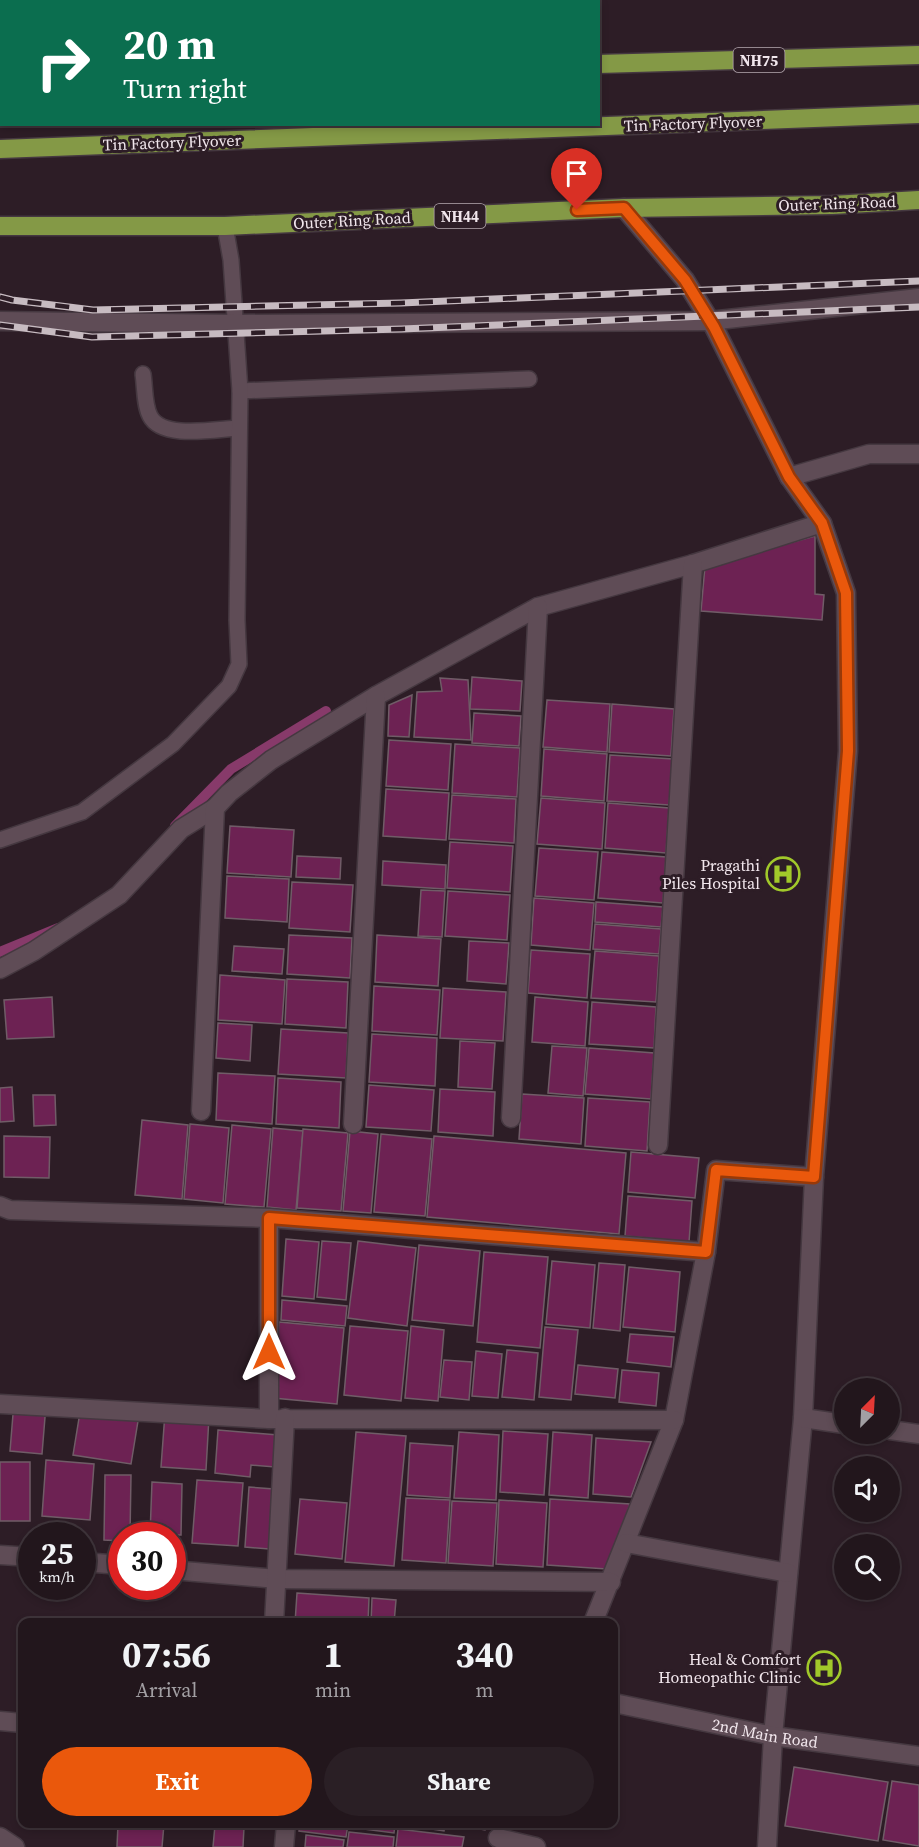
<!DOCTYPE html>
<html lang="en">
<head>
<meta charset="utf-8">
<style>
	body { margin:0; font-family:"Source Serif 4",serif; background:#2a1f25; color:#f1f3f6; height:100vh; display:flex; flex-direction:column; font-size:22px; white-space:nowrap }
	* { box-sizing:border-box; margin:0 }
	p { font-size:20px; color:#a29fa3 }
	.icon { flex:none; width:33px; height:33px; fill:none; stroke:currentColor; stroke-width:2; stroke-linecap:round; stroke-linejoin:round }
	.map { position:relative; flex:1; overflow:hidden }
	.side { position:absolute; left:18px; top:1618px; width:600px; height:210px; display:flex; flex-direction:column; background:#22161c; border-radius:12px; box-shadow:0 3px 9px #0003,0 0 0 2px #3f353b }
	.side>* { flex:none }
	.top-card { position:absolute; left:0px; top:0px; width:600px; height:126px; box-shadow:0 3px 9px #0003,0 0 0 2px #3f353b; background:#0b6e4f; color:#fff; overflow:hidden }
	.needle { width:39px; rotate:24deg }
	.tools { position:absolute; left:834px; top:1378px; display:grid; gap:12px }
	.tools a { display:grid; place-items:center; width:66px; height:66px; border-radius:50%; background:#22161c; box-shadow:0 3px 9px #0003,0 0 0 2px #3f353b; font-size:30px }
	.speed { position:absolute; left:18px; top:1522px; display:flex; gap:12px; font-size:30px; font-weight:700; text-align:center }
	.speed>* { display:grid; place-content:center; width:78px; height:78px; border-radius:50%; background:#22161c; box-shadow:0 3px 9px #0003,0 0 0 2px #3f353b; line-height:1 }
	.speed small { font-size:15px; font-weight:400 }
	.speed .limit { border:9px solid #d22; background:#fff; color:#111 }
	.pin { position:absolute; display:grid; place-items:center; width:51px; height:51px; color:#fff; margin:-62px -26px; border-radius:50% 50% 50% 0; rotate:-45deg; box-shadow:0 0 6px #0007 }
	.pin .icon { rotate:45deg }
	.me { position:absolute; width:66px; margin:-33px; rotate:0deg; stroke-linejoin:round; filter:drop-shadow(0 0 4px #0008) }
	.turn { display:flex; align-items:center; gap:21px; height:126px; padding:0 24px; font-size:27px }
	.turn .icon { width:78px; height:78px; stroke-width:2.5 }
	.turn b { display:block; font-size:42px; line-height:51px }
	.eta { display:flex; justify-content:space-evenly; align-items:center; height:102px; text-align:center }
	.eta b { font-size:36px; font-weight:700; line-height:42px }
	.primary-button { display:flex; gap:12px; margin-top:auto; padding:12px 24px }
	.primary-button a { flex:1; height:69px; border-radius:36px; background:#ea580c; color:#fff; font-size:24px; font-weight:700; line-height:69px; text-align:center }
	.primary-button a+a { background:#2a1f25; color:#f1f3f6 }
	.map>svg:first-child { display:block }
	.lines { fill:none; stroke-linecap:round; stroke-linejoin:round }
	.stream { stroke:#873a6a; stroke-width:10 }
	.building { fill:#6d2253; stroke:#705c67; stroke-width:1.5 }
	.service-casing { stroke:#453840; stroke-width:18 }
	.minor-casing { stroke:#453840; stroke-width:21 }
	.tertiary-casing { stroke:#453840; stroke-width:21 }
	.trunk-casing { stroke:#453840; stroke-width:21 }
	.service { stroke:#5f4c56; stroke-width:15 }
	.minor { stroke:#5f4c56; stroke-width:18 }
	.tertiary { stroke:#5f4c56; stroke-width:18 }
	.trunk { stroke:#849946; stroke-width:18 }
	.rail-casing { stroke:#c7bbc1; stroke-width:7 }
	.rail { stroke:#2d1d26; stroke-width:4.5; stroke-dasharray:14; stroke-linecap:butt }
	.route-casing { stroke:#983908; stroke-width:15 }
	.route { stroke:#ea580c; stroke-width:10 }
	.labels { text-anchor:middle; dominant-baseline:central; stroke-width:6; stroke-linejoin:round; paint-order:stroke }
	.shield { fill:#2d1d26; stroke:#b6aab1; stroke-width:1.5 }
	.shield-label { font-size:15px; font-weight:bold; fill:#f1e6ec }
	.street-label { font-size:16px; fill:#f1e6ec; stroke:#2d1d26 }
	.poi-label { font-size:16px; fill:#f1e6ec; stroke:#2d1d26; text-anchor:end }
</style>
</head>
<body>
<div class="map">
<svg width="919" height="1847" viewBox="0 0 919 1847">
	<rect width="100%" height="100%" fill="#2d1d26"/>
	<g class="lines">
		<g class="stream">
			<polyline points="175,826 231,769 326,711"/>
			<polyline points="0,952 58,928"/>
		</g>
	</g>
	<g class="building">
		<polygon points="815,536 815,594 824,595 822,620 701,611 705,566"/>
		<polygon points="472,677 522,681 520,711 470,709"/>
		<polygon points="440,678 468,680 471,740 414,737 417,692 442,691"/>
		<polygon points="412,695 409,737 388,736 389,705"/>
		<polygon points="547,700 610,704 607,752 543,747"/>
		<polygon points="612,704 674,709 671,756 609,752"/>
		<polygon points="474,713 521,716 519,746 472,743"/>
		<polygon points="389,740 451,744 448,790 386,786"/>
		<polygon points="455,744 520,748 517,797 452,793"/>
		<polygon points="544,749 607,754 604,801 541,796"/>
		<polygon points="610,755 673,759 669,805 607,801"/>
		<polygon points="386,789 449,793 446,840 383,836"/>
		<polygon points="452,795 516,799 514,843 449,839"/>
		<polygon points="541,798 605,803 602,849 537,844"/>
		<polygon points="608,803 669,808 666,853 605,848"/>
		<polygon points="230,826 294,830 291,877 227,873"/>
		<polygon points="450,842 513,846 510,892 447,888"/>
		<polygon points="539,848 598,852 594,900 535,896"/>
		<polygon points="602,852 666,857 663,903 598,898"/>
		<polygon points="297,856 341,858 340,879 296,877"/>
		<polygon points="383,861 446,865 445,889 382,885"/>
		<polygon points="227,876 289,879 287,922 225,918"/>
		<polygon points="292,882 353,885 350,932 289,928"/>
		<polygon points="421,890 445,891 442,937 418,936"/>
		<polygon points="448,891 510,895 507,940 445,936"/>
		<polygon points="534,898 594,903 590,950 531,945"/>
		<polygon points="596,902 663,907 661,927 595,922"/>
		<polygon points="595,924 661,929 659,954 593,949"/>
		<polygon points="289,935 352,938 350,978 287,974"/>
		<polygon points="377,935 441,939 438,986 375,982"/>
		<polygon points="469,941 509,943 506,984 467,981"/>
		<polygon points="234,946 284,949 282,974 232,971"/>
		<polygon points="531,950 590,954 587,998 528,993"/>
		<polygon points="595,951 659,956 656,1002 591,998"/>
		<polygon points="220,975 285,980 282,1024 218,1020"/>
		<polygon points="287,979 348,982 346,1028 285,1024"/>
		<polygon points="374,986 440,990 437,1035 372,1031"/>
		<polygon points="443,988 506,992 503,1041 440,1038"/>
		<polygon points="52,997 54,1037 7,1039 4,1000"/>
		<polygon points="535,997 588,1002 585,1046 532,1042"/>
		<polygon points="592,1002 656,1007 654,1048 589,1044"/>
		<polygon points="218,1023 252,1025 250,1061 216,1058"/>
		<polygon points="281,1029 348,1033 346,1078 278,1074"/>
		<polygon points="372,1034 437,1038 435,1086 369,1082"/>
		<polygon points="460,1041 495,1043 492,1089 458,1087"/>
		<polygon points="552,1046 587,1048 583,1096 548,1093"/>
		<polygon points="589,1048 654,1053 651,1099 585,1094"/>
		<polygon points="218,1073 275,1076 272,1124 216,1120"/>
		<polygon points="278,1078 341,1082 339,1128 276,1124"/>
		<polygon points="369,1085 434,1090 431,1131 366,1127"/>
		<polygon points="12,1087 14,1121 0,1122 0,1088"/>
		<polygon points="440,1089 495,1092 493,1136 438,1132"/>
		<polygon points="522,1094 584,1098 581,1144 519,1139"/>
		<polygon points="33,1095 55,1095 56,1125 34,1126"/>
		<polygon points="588,1098 650,1102 647,1151 585,1146"/>
		<polygon points="142,1120 188,1125 182,1199 135,1195"/>
		<polygon points="190,1124 229,1128 223,1203 184,1199"/>
		<polygon points="232,1125 271,1129 264,1207 225,1204"/>
		<polygon points="273,1128 303,1131 296,1210 267,1207"/>
		<polygon points="303,1129 348,1133 341,1211 297,1208"/>
		<polygon points="350,1131 378,1134 371,1213 343,1211"/>
		<polygon points="381,1134 432,1139 425,1216 374,1212"/>
		<polygon points="4,1136 50,1137 49,1178 4,1177"/>
		<polygon points="434,1136 626,1153 619,1234 427,1217"/>
		<polygon points="631,1152 699,1158 695,1198 628,1192"/>
		<polygon points="628,1196 692,1201 689,1242 625,1236"/>
		<polygon points="286,1239 319,1242 314,1299 282,1296"/>
		<polygon points="322,1241 351,1243 346,1300 317,1297"/>
		<polygon points="358,1241 416,1248 407,1326 348,1318"/>
		<polygon points="419,1245 480,1251 473,1326 412,1320"/>
		<polygon points="484,1252 548,1257 540,1348 477,1342"/>
		<polygon points="552,1261 595,1265 590,1328 546,1324"/>
		<polygon points="599,1263 625,1265 620,1331 593,1328"/>
		<polygon points="629,1267 680,1272 675,1332 623,1327"/>
		<polygon points="282,1300 347,1306 345,1326 281,1320"/>
		<polygon points="279,1322 344,1328 337,1404 273,1398"/>
		<polygon points="350,1326 408,1331 401,1401 344,1395"/>
		<polygon points="411,1326 444,1330 438,1401 405,1398"/>
		<polygon points="545,1327 578,1330 571,1400 539,1397"/>
		<polygon points="630,1334 674,1337 671,1367 627,1362"/>
		<polygon points="507,1350 538,1353 534,1400 502,1397"/>
		<polygon points="476,1351 502,1354 498,1398 472,1396"/>
		<polygon points="444,1360 472,1362 469,1400 440,1397"/>
		<polygon points="578,1365 618,1369 615,1398 575,1394"/>
		<polygon points="622,1370 659,1373 656,1406 619,1402"/>
		<polygon points="14,1402 46,1405 42,1454 10,1451"/>
		<polygon points="81,1406 139,1415 131,1464 73,1455"/>
		<polygon points="165,1413 209,1417 206,1470 161,1467"/>
		<polygon points="218,1430 278,1435 275,1467 251,1465 250,1477 215,1473"/>
		<polygon points="503,1431 548,1434 544,1495 500,1492"/>
		<polygon points="356,1432 406,1436 394,1566 345,1562"/>
		<polygon points="459,1432 499,1435 496,1500 454,1498"/>
		<polygon points="553,1432 592,1435 588,1498 549,1495"/>
		<polygon points="596,1438 651,1442 631,1497 593,1494"/>
		<polygon points="410,1443 453,1446 450,1498 407,1495"/>
		<polygon points="46,1460 94,1464 90,1520 42,1516"/>
		<rect x="0" y="1462" width="30" height="59"/>
		<polygon points="105,1475 131,1475 130,1536 122,1536 122,1541 104,1540"/>
		<polygon points="197,1480 243,1483 238,1546 192,1543"/>
		<polygon points="152,1482 182,1484 181,1535 150,1535"/>
		<polygon points="249,1487 274,1489 269,1549 245,1547"/>
		<polygon points="406,1498 450,1500 446,1563 402,1560"/>
		<polygon points="300,1499 347,1503 342,1559 295,1554"/>
		<polygon points="550,1499 630,1504 607,1569 547,1565"/>
		<polygon points="499,1500 547,1503 543,1567 496,1564"/>
		<polygon points="452,1501 497,1503 493,1566 448,1563"/>
		<polygon points="297,1593 369,1598 368,1623 295,1623"/>
		<polygon points="372,1598 396,1600 394,1623 371,1623"/>
		<polygon points="794,1767 888,1782 878,1841 785,1826"/>
		<polygon points="892,1781 919,1785 919,1846 883,1840"/>
		<polygon points="118,1824 164,1824 162,1847 117,1847"/>
		<polygon points="300,1824 348,1824 346,1837 299,1831"/>
		<polygon points="349,1824 395,1824 394,1833 349,1827"/>
		<polygon points="399,1824 445,1824 444,1831"/>
		<polygon points="451,1824 486,1824 485,1830"/>
		<polygon points="215,1825 244,1827 243,1847 213,1847"/>
		<polygon points="398,1829 464,1837 462,1847 396,1847"/>
		<polygon points="349,1832 394,1837 393,1847 347,1847"/>
		<polygon points="306,1835 344,1840 343,1847 305,1847"/>
	</g>
	<g class="lines">
		<g class="service-casing">
			<g id="service">
				<polyline points="391,2 391,0"/>
				<path d="M 143,374 C 145,386 144,405 150,416 C 162,440 216,429 239,428"/>
				<polyline points="240,391 529,379"/>
				<polyline points="0,840 82,812 173,744 229,686 239,664 237,620 240,391 231,260 225,226"/>
			</g>
		</g>
		<g class="minor-casing">
			<g id="minor">
				<polyline points="296,2 296,0"/>
				<polyline points="624,208 685,280 714,327 789,477 822,523 846,593 848,751 814,1177 803,1418 773,1736 767,1847"/>
				<polyline points="789,477 869,454 919,454"/>
				<polyline points="0,969 34,951 119,895 181,829 215,808"/>
				<polyline points="201,1111 215,808 229,793 271,760 376,696 538,607 693,564 822,523"/>
				<polyline points="511,1118 538,607"/>
				<polyline points="353,1124 376,696"/>
				<polyline points="658,1145 693,564"/>
				<polyline points="0,1206 10,1210 269,1218 706,1252 674,1420 593,1623"/>
				<polyline points="706,1252 716,1170 814,1177"/>
				<polyline points="0,1404 269,1419 674,1420"/>
				<polyline points="803,1418 844,1424"/>
				<polyline points="269,1419 269,1218"/>
				<polyline points="890,1430 919,1434"/>
				<polyline points="626,1543 788,1573"/>
				<polyline points="0,1555 32,1557"/>
				<polyline points="82,1562 122,1565"/>
				<polyline points="172,1570 277,1579 611,1582"/>
				<polyline points="274,1623 285,1418"/>
				<path id="s1" d="M 614,1703 L 773,1736 L 919,1756"/>
				<polyline points="0,1721 22,1723"/>
				<polyline points="0,1837 15,1847"/>
				<polyline points="498,1838 536,1847"/>
				<polyline points="284,1847 286,1824"/>
			</g>
		</g>
		<g class="tertiary-casing">
			<polyline id="tertiary" points="0,321 236,324 709,321 919,298"/>
		</g>
		<g class="trunk-casing">
			<g id="trunk">
				<polyline points="0,1 93,2"/>
				<polyline points="520,2 574,0"/>
				<polyline points="598,64 919,55"/>
				<polyline points="0,80 2,80"/>
				<polyline points="0,149 919,114"/>
				<polyline points="0,226 225,226 624,208 832,205 919,200"/>
			</g>
		</g>
		<use href="#service" class="service"/>
		<use href="#minor" class="minor"/>
		<use href="#tertiary" class="tertiary"/>
		<use href="#trunk" class="trunk"/>
		<g class="rail-casing">
			<g id="rail">
				<polyline points="0,297 12,300 93,310 401,303 919,281"/>
				<polyline points="0,325 92,337 402,329 919,307"/>
			</g>
		</g>
		<use href="#rail" class="rail"/>
	</g>
	<g class="lines">
		<g class="route-casing">
			<polyline id="route" points="269,1352 269,1218 706,1252 716,1170 814,1177 848,751 846,593 822,523 789,477 714,327 685,280 624,208 577,210"/>
		</g>
		<use href="#route" class="route"/>
	</g>
	<defs>
		<g id="hospital-ring" transform="scale(1.725)"><circle r="9.5" fill="#2d1d26" stroke="#a1c92a" stroke-width="1.5"/><path d="M-5-5h3v3.5h4V-5h3V5h-3V1.5h-4V5h-3Z" fill="#a1c92a"/></g>
	</defs>
	<g fill-rule="evenodd">
		<use href="#hospital-ring" x="783" y="874"/>
		<use href="#hospital-ring" x="824" y="1668"/>
	</g>
	<g class="labels">
		<g class="shield">
			<rect x="733.5" y="48" width="51" height="24" rx="4.5"/>
			<rect x="434.5" y="204" width="51" height="24" rx="4.5"/>
		</g>
		<g class="shield-label">
			<text x="759" y="60">NH75</text>
			<text x="460" y="216">NH44</text>
		</g>
		<g class="street-label">
			<text transform="translate(693 123) rotate(-2)">Tin Factory Flyover</text>
			<text transform="translate(172 142) rotate(-2)">Tin Factory Flyover</text>
			<text transform="translate(837 203) rotate(-2)">Outer Ring Road</text>
			<text transform="translate(352 220) rotate(-3)">Outer Ring Road</text>
			<text stroke="none"><textPath href="#s1" startOffset="154">2nd Main Road</textPath></text>
		</g>
		<g class="poi-label">
			<text x="760" y="865">Pragathi<tspan x="760" dy="18">Piles Hospital</tspan></text>
			<text x="801" y="1659">Heal &amp; Comfort<tspan x="801" dy="18">Homeopathic Clinic</tspan></text>
		</g>
	</g>
</svg>
<div class="tools">
<a><svg class="needle" viewBox="-14 -14 28 28"><path d="M0-13l5 13h-10z" fill="#e53935"/><path d="M0 13l5-13h-10z" fill="#a29fa3"/></svg></a>
<a><svg class="icon" aria-label="sound" viewBox="0 0 24 24"><path d="M4 9h4l5-4v14l-5-4H4zM17 9q2 3 0 6"/></svg></a>
<a><svg class="icon" aria-label="search" viewBox="0 0 24 24"><circle cx="10" cy="10" r="6"/><path d="M15 15l6 6"/></svg></a>
</div>
<div class="speed"><div>25<small>km/h</small></div><div class="limit">30</div></div>
<div class="pin" style="left:577px;top:210px;background:#d93025"><svg class="icon" aria-label="arrive" viewBox="0 0 24 24"><path d="M6 21V4h12l-3 4 3 4H6"/></svg></div>
<svg class="me" style="left:269px;top:1352px" viewBox="-20 -20 40 40"><path d="M0-17L14 15 0 8-14 15z" fill="#ea580c" stroke="#fff" stroke-width="4"/></svg>
<div class="top-card">
<div class="turn"><svg class="icon" aria-label="right" viewBox="0 0 24 24"><path d="M7 20v-9h11M14 6l5 5-5 5"/></svg><div><b>20 m</b>Turn right</div></div>
</div>
<section class="side">
<div class="eta">
<div><b>07:56</b><p>Arrival</p></div>
<div><b>1</b><p>min</p></div>
<div><b>340</b><p>m</p></div>
</div>
<div class="primary-button"><a>Exit</a><a>Share</a></div>
</section>
</div>
</body>
</html>
